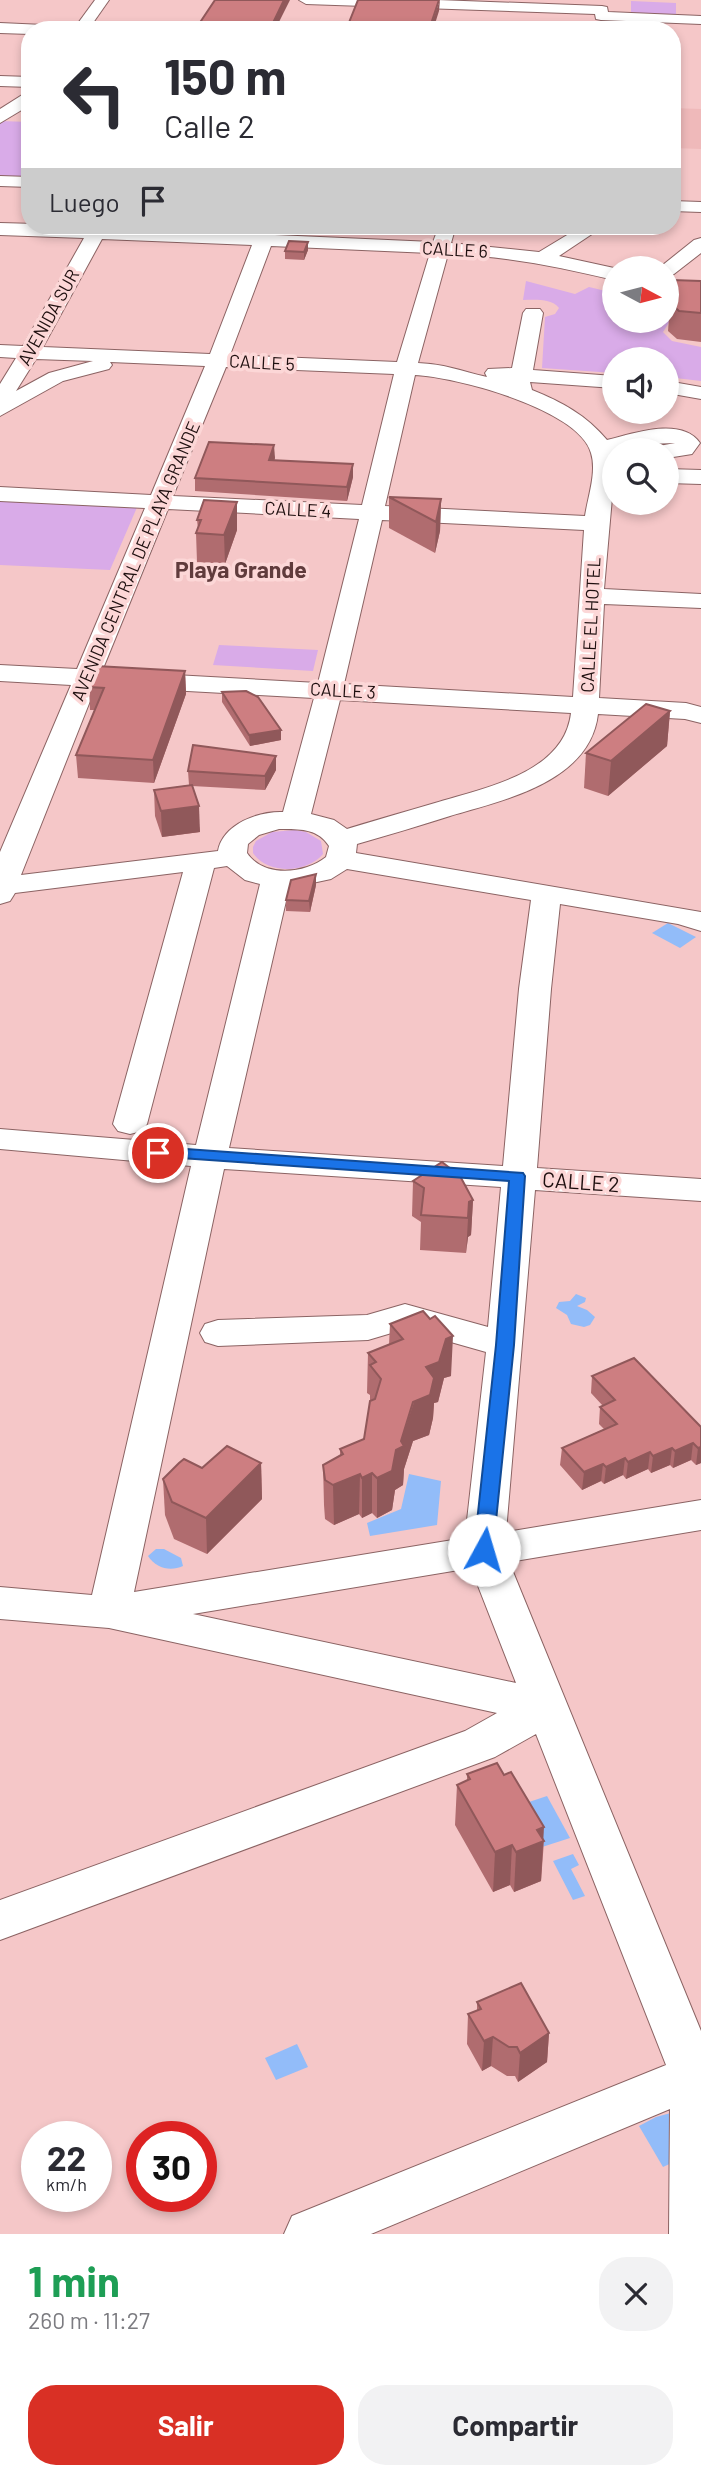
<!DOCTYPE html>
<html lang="es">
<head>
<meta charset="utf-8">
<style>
	body { margin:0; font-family:Barlow,sans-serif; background:#f2f2f3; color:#2b2b33; height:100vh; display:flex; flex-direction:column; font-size:26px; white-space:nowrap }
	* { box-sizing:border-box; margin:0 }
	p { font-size:23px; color:#7c7c81 }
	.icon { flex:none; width:38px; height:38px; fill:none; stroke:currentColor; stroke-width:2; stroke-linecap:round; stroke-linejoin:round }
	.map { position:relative; height:2234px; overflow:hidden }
	.details { display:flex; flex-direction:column; background:#fff; flex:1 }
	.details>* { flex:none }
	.banner { position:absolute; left:21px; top:21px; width:660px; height:214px; border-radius:28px; box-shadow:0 4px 10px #0003; background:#fff; color:#2b2b33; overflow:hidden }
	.needle { width:46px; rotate:97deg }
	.tools { position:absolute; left:602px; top:256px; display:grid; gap:14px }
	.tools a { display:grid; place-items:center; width:77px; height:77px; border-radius:50%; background:#fff; box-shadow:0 4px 10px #0003; font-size:35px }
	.speed { position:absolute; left:21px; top:2121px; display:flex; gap:14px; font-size:35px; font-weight:700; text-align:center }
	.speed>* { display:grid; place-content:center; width:91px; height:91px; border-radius:50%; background:#fff; box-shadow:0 4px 10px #0003; line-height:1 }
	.speed small { font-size:18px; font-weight:400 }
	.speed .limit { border:10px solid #d22; background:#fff; color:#111 }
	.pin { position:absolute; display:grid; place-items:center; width:60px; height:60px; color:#fff; margin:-30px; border:4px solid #fff; border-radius:50%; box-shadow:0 2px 7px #0007 }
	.me { position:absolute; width:77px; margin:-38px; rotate:6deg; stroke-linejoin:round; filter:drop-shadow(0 0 5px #0008) }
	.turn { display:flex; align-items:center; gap:24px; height:147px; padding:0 28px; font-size:32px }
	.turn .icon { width:91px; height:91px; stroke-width:2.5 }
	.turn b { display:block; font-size:49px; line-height:60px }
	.then { display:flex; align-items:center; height:66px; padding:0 28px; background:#0003; gap:14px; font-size:26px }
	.round { display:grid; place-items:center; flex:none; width:74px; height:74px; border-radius:28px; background:#f2f2f3 }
	.summary { display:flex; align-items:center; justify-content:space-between; height:119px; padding:0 28px }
	h1 { font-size:42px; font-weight:700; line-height:52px; color:#1e9e55 }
	.button { display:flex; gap:14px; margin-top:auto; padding:14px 28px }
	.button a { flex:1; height:80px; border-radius:28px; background:#d93025; color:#fff; font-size:28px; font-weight:700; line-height:80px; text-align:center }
	.button a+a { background:#f2f2f3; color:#2b2b33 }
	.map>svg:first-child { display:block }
	.built { fill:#efb9ba }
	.green { fill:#d9abe8 }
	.water { fill:#92bcf9 }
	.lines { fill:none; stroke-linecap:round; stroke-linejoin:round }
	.minor-casing { stroke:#8b6363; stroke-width:2 }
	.minor { fill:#fff; fill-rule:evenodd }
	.wall { fill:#b06c6f }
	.shaded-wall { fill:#90585a }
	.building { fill:#cd7e81; stroke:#90585a; stroke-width:2 }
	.route { fill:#1a73e8; stroke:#114b97; stroke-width:2 }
	.labels { text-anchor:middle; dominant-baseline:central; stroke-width:7; stroke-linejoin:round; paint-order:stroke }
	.far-street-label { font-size:18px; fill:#1e0f0f; stroke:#fcd7d7 }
	.street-label { font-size:21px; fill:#1e0f0f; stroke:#fcd7d7 }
	.far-district-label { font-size:23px; font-weight:bold; fill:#603b3c; stroke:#fcd7d7 }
</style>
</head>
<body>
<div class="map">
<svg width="701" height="2234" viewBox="0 0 701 2234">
	<rect width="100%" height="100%" fill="#f5c7c8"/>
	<polygon class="built" points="672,108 701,109 701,149 672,148"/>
	<g class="green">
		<polygon points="631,1 676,3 676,16 631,14"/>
		<polygon points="0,121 30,122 30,180 0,178"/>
		<path d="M 526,281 L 575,294 L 589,287 L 614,293 L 614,320 L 667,320 L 667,309 L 670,321 L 663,332 L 672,341 L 701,347 L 701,381 L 667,377 L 667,359 L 614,359 L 614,373 L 542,368 L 545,317 L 555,314 L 559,308 C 551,298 535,300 523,300 Z"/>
		<polygon points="0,498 138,505 110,570 0,565"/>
		<polygon points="219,645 318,650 313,671 213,665"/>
		<path d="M 295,830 L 306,832 L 321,841 L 323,854 C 307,873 268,875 253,853 L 253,847 L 256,841 L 272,832 Z"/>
	</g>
	<g class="water">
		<polygon points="668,923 696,937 680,948 652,933"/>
		<polygon points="576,1294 586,1298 585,1302 577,1306 587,1310 595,1317 590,1325 584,1327 571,1324 567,1315 556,1308 559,1302 570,1301"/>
		<polygon points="409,1474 441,1481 437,1525 370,1536 367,1523 401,1509"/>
		<path d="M 156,1549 L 164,1549 L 181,1558 L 183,1566 C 170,1572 156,1568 148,1556 Z"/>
		<polygon points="547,1796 570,1838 539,1848 517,1806"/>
		<polygon points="573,1854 579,1865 571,1869 585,1896 573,1900 553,1861"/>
		<polygon points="297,2044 308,2067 276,2080 265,2058"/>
		<polygon points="678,2111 676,2161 663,2167 639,2126 656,2117"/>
	</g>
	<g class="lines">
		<g class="minor-casing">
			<g id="minor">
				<polygon points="95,0 109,0 88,30 73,30"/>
				<polygon points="299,0 437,0 602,6 607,7 608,12 701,16 701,24 601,20 596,19 595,14 306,4"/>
				<polygon points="0,23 44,25 51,30 30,30 30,34 0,33"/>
				<polygon points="0,76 30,77 30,87 0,86"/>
				<polygon points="30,90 30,105 0,123 0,109"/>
				<polygon points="0,176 30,177 30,187 0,186"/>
				<polygon points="672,201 701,202 701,212 672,211"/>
				<path d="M 0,223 L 109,226 L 108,228 L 256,234 L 260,226 L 278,226 L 275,235 L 433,242 L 439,226 L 453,226 L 455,229 L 451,243 L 539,252 L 582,226 L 604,226 L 559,256 L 614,268 L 614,280 C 559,267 505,256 448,254 L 418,363 C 445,364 461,371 487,377 L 485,373 L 488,369 L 512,368 L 523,313 L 526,309 L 540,309 L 543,313 L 533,370 L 614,376 L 614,388 L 530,382 L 532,390 C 562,402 586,415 607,440 C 632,434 681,416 700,443 L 692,454 L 667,458 L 667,450 L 657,450 L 659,446 L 675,443 L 647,444 L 613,452 L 614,475 L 604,589 L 701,594 L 701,608 L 604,604 L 599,698 L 686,703 L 701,707 L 701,723 L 685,719 L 598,714 C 590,782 504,800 450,816 C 419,826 388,835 357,844 L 356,853 L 701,912 L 701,931 L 678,924 L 560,904 L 551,989 L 537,1168 L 701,1179 L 701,1201 L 535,1190 L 506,1532 L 701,1500 L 701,1530 L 509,1562 L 701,2031 L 701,2234 L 669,2234 L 670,2109 L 371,2234 L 284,2234 L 292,2216 L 666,2065 L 536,1734 L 495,1757 L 0,1940 L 0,1900 L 465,1731 L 497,1713 L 109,1628 L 0,1619 L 0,1587 L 92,1595 L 191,1166 L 0,1149 L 0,1129 L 196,1145 L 260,884 L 245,880 L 227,866 L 214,868 L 147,1124 L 142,1131 L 130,1134 L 118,1131 L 113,1124 L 183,872 L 15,893 L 10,901 L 0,904 L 0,852 L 71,685 L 0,681 L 0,665 L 77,669 L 145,508 L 0,501 L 0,487 L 151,495 L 205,366 L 110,362 L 112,365 L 109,369 L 63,381 L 0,416 L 0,384 L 16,358 L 0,357 L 0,345 L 23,346 L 84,238 L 0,235 ZM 102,239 L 252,245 L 210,354 L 43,347 ZM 271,246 L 430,253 L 397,362 L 230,355 ZM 36,359 L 93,361 L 49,373 L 16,391 ZM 226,367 L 394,374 L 362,505 L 173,496 ZM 415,375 C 456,377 579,409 591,453 C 597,472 588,496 585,516 L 385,506 ZM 168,509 L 359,519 L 318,683 L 102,671 ZM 382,520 L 584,530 L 573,697 L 344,684 ZM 96,686 L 314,698 L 283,812 C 259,811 223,824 218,851 L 21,875 ZM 340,700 L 571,713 C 564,774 483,788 435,803 C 405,812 376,820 347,829 L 334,820 L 311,814 ZM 279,829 C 298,829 318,828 329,846 L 326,857 C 305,874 264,878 247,853 L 248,844 L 259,835 ZM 347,869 L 531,900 L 519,989 L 503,1166 L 229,1148 L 289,888 L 331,879 ZM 224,1169 L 501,1187 L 488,1327 L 405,1304 L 367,1315 L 218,1320 L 205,1324 L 200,1333 L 205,1342 L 218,1346 L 368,1340 L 405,1329 L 486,1352 L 465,1538 L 134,1592 ZM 471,1568 L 516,1683 L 193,1614 Z"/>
				<polygon points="701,238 701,253 674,274 667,276 667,268 659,268 694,240"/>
				<polygon points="667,381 701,387 701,399 667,393"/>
				<polygon points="667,469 701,470 701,484 667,483"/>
			</g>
		</g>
		<use href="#minor" class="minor"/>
	</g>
	<g class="wall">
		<polygon points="295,226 318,226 315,234 295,233"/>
		<polygon points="308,250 304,260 285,259 285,251"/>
		<polygon points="672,280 701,281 701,342 677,339 668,331"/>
		<polygon points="275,458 274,461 353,477 347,501 195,491 195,478"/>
		<polygon points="389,497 441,499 440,531 435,553 389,528"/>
		<polygon points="204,500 237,530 225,564 197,562 196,533 198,529 197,520"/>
		<polygon points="185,671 186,694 154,783 78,778 76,755 95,710 90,710 89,687"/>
		<polygon points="222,692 281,740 250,746 222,702"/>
		<polygon points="670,711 667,746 608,796 584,788 586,753"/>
		<polygon points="276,770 265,790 192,786 200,832 162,837 155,816 154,790 189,785 188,771"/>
		<polygon points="316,885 310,912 286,911 286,900"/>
		<polygon points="413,1181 473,1200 471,1235 468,1237 466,1253 420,1250 421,1222 412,1216"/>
		<polygon points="390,1324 451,1376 444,1378 438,1402 434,1403 433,1418 429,1435 413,1441 404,1469 403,1485 395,1490 392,1510 377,1518 372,1513 362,1518 359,1514 334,1525 325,1519 324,1505 323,1465 340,1456 340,1449 364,1439 370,1404 370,1395 367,1393 368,1353 389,1345"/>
		<polygon points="592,1376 701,1427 701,1463 696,1465 691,1460 673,1468 670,1465 651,1473 648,1469 626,1479 623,1475 604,1484 601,1481 582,1490 560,1465 562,1448 604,1429 599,1424 600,1407 603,1406 591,1393"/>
		<polygon points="261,1463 262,1499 207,1554 174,1539 165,1515 163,1479 202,1468"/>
		<polygon points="467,1774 543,1840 544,1841 541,1881 514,1892 510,1885 493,1892 455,1825 457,1785 467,1781"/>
		<polygon points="477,2002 549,2033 547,2062 518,2082 515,2076 507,2076 491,2066 482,2071 467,2044 468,2014 477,2011"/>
	</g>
	<g class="shaded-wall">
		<polygon points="284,0 290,0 275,30 271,27"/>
		<polygon points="440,0 439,11 433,30 429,30"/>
		<polygon points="308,242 308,250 304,260 304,252"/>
		<polygon points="274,445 275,458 269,474 269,460"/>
		<polygon points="353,464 353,477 347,501 347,487"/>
		<polygon points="441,499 440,531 435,553 436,522"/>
		<polygon points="237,502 237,530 225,564 224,535"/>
		<polygon points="185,671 186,694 154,783 153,760"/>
		<polygon points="670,711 667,746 608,796 611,761"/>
		<polygon points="281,730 281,740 250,746 249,735"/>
		<polygon points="276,756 276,770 265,790 265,776"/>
		<polygon points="199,806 200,832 162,837 161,811"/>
		<polygon points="316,874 316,885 310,912 309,901"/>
		<polygon points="473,1200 471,1235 468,1237 466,1253 469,1202"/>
		<polygon points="453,1336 451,1376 444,1378 438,1402 434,1403 433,1418 429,1435 413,1441 404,1469 403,1485 395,1490 392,1510 377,1518 377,1478 396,1450 401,1441 426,1367 446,1339"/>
		<polygon points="693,1443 691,1460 673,1468 675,1451"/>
		<polygon points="701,1447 701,1463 696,1465 698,1448"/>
		<polygon points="672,1448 670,1465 651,1473 653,1456"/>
		<polygon points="650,1452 648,1469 626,1479 628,1462"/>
		<polygon points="625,1458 623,1475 604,1484 606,1467"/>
		<polygon points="261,1463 262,1499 207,1554 206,1518"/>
		<polygon points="603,1464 601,1481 582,1490 584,1472"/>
		<polygon points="372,1473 372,1513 362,1518 362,1478"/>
		<polygon points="360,1474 359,1514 334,1525 333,1485"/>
		<polygon points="544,1827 541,1881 514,1892 516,1852 537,1830"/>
		<polygon points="512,1845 510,1885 493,1892 495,1852"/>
		<polygon points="549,2033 547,2062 518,2082 520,2053"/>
		<polygon points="493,2037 491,2066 482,2071 484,2041"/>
	</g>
	<g class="building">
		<polygon points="215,0 284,0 271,27 346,30 358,0 439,0 429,30 195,30"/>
		<polygon points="289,241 308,242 304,252 285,251"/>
		<polygon points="672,280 701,281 701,313 679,311 670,303 674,293"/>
		<polygon points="209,442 274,445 269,460 353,464 347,487 195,478"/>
		<polygon points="389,497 441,499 436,522"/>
		<polygon points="204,500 237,502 224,535 196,533 201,520 197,520"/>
		<polygon points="96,666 185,671 153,760 76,755 104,688 89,687"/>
		<polygon points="246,691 258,697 281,730 249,735 222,692"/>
		<polygon points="646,704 670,711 611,761 586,753"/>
		<polygon points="193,745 276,756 265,776 188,771"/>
		<polygon points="192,785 199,806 161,811 154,790"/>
		<polygon points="316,874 309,901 286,900 291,880"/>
		<polygon points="442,1162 460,1176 473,1200 469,1202 468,1218 421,1215 424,1188 413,1181"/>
		<polygon points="423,1311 430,1319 435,1316 453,1336 446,1339 439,1362 426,1367 434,1378 430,1395 413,1402 401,1441 404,1446 396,1450 392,1471 377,1478 372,1473 362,1478 360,1474 333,1485 325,1480 323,1465 343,1454 340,1449 364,1439 370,1401 375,1399 381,1379 370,1365 376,1362 368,1353 403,1339 390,1324"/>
		<polygon points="634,1358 701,1427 701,1447 698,1448 693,1443 675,1451 672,1448 653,1456 650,1452 628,1462 625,1458 606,1467 603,1464 584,1472 562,1448 617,1424 600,1407 615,1400 592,1376"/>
		<polygon points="227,1446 261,1463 206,1518 172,1502 163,1479 179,1463 184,1459 202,1468"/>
		<polygon points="497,1763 504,1775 511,1772 544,1827 537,1830 544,1841 516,1852 512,1845 495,1852 457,1785 470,1779 467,1774"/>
		<polygon points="521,1983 549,2033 520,2053 517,2047 509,2047 493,2037 484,2041 468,2014 481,2009 477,2002"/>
	</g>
	<polygon class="route" points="158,1147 523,1173 525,1176 514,1345 493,1550 490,1555 484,1558 477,1555 474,1550 496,1345 509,1181 152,1156 150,1153"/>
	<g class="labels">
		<g class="far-street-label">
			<text transform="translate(455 249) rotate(3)">CALLE 6</text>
			<text transform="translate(48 317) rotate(-61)">AVENIDA SUR</text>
			<text transform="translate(262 362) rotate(3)">CALLE 5</text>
			<text transform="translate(298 509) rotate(3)">CALLE 4</text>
			<text transform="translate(135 561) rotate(-67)">AVENIDA CENTRAL DE PLAYA GRANDE</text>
			<text transform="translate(590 625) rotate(-87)">CALLE EL HOTEL</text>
			<text transform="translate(343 690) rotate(3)">CALLE 3</text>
		</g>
		<g class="street-label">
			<text transform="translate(581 1181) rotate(4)">CALLE 2</text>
		</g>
		<g class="far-district-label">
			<text x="241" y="569">Playa Grande</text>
		</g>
	</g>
</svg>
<div class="tools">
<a><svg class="needle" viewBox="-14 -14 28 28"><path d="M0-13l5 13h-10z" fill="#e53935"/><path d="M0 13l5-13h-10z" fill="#7c7c81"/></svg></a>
<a><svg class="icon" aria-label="sound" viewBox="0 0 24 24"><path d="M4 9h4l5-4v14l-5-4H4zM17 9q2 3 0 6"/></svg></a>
<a><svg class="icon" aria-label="search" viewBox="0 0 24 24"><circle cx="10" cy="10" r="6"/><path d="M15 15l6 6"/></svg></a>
</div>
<div class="speed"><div>22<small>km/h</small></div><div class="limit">30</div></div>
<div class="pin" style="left:158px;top:1153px;background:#d93025"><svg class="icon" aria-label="arrive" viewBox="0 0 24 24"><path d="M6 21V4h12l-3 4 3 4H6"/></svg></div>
<svg class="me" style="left:484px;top:1550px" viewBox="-20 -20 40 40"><circle r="19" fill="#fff"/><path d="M0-13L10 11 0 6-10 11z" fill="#1a73e8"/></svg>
<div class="banner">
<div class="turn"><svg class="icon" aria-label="left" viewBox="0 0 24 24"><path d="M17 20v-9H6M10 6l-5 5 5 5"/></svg><div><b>150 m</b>Calle 2</div></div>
<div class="then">Luego<svg class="icon" aria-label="arrive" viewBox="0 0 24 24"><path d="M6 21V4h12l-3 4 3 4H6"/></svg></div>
</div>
</div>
<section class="details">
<div class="summary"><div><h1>1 min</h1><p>260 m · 11:27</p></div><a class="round"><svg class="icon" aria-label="close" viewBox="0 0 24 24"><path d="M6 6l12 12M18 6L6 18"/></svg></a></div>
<div class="button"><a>Salir</a><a>Compartir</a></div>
</section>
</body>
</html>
